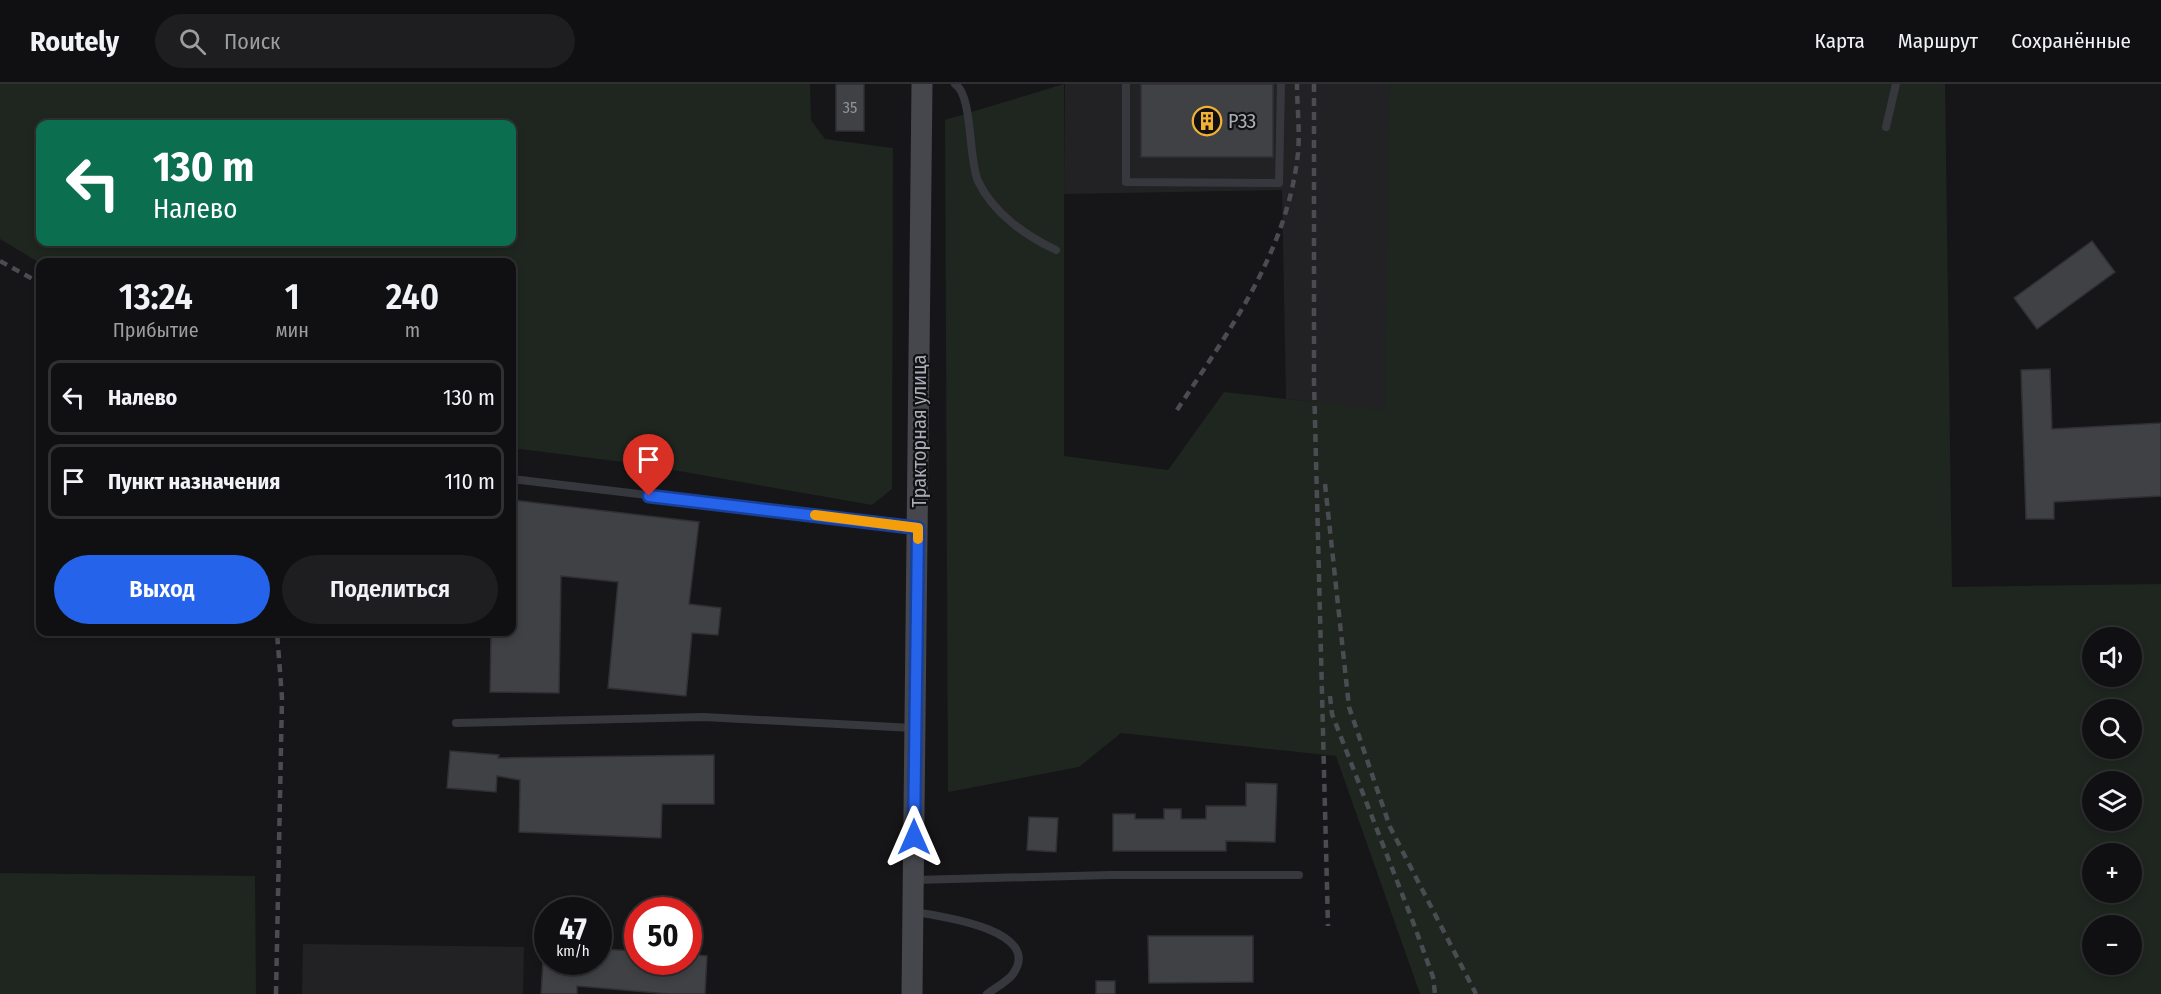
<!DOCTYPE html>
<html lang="ru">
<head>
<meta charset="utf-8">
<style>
	body { margin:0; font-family:"Fira Sans Condensed",sans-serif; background:#1e1e20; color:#f1f3f6; height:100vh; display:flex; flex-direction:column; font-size:22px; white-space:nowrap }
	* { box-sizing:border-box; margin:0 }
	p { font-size:20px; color:#9c9d9f }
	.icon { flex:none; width:33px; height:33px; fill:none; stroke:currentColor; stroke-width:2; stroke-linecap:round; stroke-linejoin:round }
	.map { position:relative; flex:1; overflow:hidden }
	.details { position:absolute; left:36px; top:174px; width:480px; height:378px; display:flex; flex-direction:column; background:#101012; border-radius:12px; box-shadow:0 3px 9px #0003,0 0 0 2px #303032 }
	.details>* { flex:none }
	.banner { position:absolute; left:36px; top:36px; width:480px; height:126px; border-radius:12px; box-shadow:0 3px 9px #0003,0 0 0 2px #303032; background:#0b6e4f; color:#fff; overflow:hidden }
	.buttons { position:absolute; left:2082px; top:543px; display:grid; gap:12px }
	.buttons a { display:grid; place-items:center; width:60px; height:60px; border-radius:50%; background:#101012; box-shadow:0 3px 9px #0003,0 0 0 2px #303032; font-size:30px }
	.speed { position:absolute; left:534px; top:813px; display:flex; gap:12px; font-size:30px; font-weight:700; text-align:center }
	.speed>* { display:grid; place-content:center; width:78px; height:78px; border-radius:50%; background:#101012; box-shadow:0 3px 9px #0003,0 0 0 2px #303032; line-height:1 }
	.speed small { font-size:15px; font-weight:400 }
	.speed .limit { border:9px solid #d22; background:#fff; color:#111 }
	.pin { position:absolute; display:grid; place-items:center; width:51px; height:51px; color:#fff; margin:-62px -26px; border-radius:50% 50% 50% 0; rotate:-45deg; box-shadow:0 0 6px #0007 }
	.pin .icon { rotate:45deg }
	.me { position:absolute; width:66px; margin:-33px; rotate:0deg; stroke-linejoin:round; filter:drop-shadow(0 0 4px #0008) }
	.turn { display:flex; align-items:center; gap:21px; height:126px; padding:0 18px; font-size:27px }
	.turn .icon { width:78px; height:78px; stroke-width:2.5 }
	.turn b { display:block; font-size:42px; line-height:51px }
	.eta { display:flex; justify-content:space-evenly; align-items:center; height:102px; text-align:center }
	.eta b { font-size:36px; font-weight:600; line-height:42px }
	.action { display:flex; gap:12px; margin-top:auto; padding:12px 18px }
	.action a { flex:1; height:69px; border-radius:36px; background:#2563eb; color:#fff; font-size:24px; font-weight:600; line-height:69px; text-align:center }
	.action a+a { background:#1e1e20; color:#f1f3f6 }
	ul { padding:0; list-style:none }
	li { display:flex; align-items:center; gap:18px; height:75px; margin:0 12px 9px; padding:0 6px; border:3px solid #303032; border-radius:12px }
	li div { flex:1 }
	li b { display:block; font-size:22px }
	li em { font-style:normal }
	header { display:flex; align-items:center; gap:36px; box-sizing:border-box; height:84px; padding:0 30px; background:#101012; border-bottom:2px solid #303032 }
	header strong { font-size:28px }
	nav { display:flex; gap:33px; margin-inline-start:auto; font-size:21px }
	.search { width:420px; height:54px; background:#1e1e20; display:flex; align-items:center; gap:15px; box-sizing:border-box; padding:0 21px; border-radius:33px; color:#9c9d9f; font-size:22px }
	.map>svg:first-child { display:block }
	.built { fill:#222225 }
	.green { fill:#1e261f; fill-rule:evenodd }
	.building { fill:#404145; stroke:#303034; stroke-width:1.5 }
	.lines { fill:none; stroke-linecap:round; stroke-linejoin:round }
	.service { stroke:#37383d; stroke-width:8 }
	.secondary { stroke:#45474d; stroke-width:21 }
	.rail { stroke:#4a4c52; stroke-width:4.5; stroke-dasharray:8 6; stroke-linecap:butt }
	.route-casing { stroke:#184099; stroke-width:15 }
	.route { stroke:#2563eb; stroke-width:10 }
	.slow { stroke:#f59e0b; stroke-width:10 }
	.labels { text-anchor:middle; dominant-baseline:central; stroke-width:4.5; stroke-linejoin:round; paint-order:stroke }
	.number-label { font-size:16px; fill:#8e929b }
	.poi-label { font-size:20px; fill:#a8adb8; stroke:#111113; text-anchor:start }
	.street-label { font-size:20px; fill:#a8adb8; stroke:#111113 }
</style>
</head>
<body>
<header>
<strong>Routely</strong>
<div class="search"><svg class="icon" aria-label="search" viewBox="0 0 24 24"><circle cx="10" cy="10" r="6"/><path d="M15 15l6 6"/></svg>Поиск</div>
<nav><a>Карта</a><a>Маршрут</a><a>Сохранённые</a></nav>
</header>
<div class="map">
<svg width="2161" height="910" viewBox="0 0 2161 910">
	<rect width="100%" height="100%" fill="#161618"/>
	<g class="built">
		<polygon points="1065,0 1394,0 1385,327 1286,315 1282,106 1064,110"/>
		<polygon points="303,860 524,863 523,910 302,910"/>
	</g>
	<g class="green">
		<path d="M 0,0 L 810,0 L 811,36 L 825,55 L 893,64 L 892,405 L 872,421 L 639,380 L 512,364 L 512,178 L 40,179 L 0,155 ZM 40,40 L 512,40 L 512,158 L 40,158 Z"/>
		<path d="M 1064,0 L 1064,372 L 1168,386 L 1224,308 L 1385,326 L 1389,0 L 1945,0 L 1952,503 L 2161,500 L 2161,910 L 1420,910 L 1336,672 L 1121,649 L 1079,683 L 948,708 L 945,36 ZM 2092,554 L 2132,554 L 2132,592 L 2092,592 ZM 2092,626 L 2132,626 L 2132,664 L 2092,664 ZM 2092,698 L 2132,698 L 2132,736 L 2092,736 ZM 2092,770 L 2132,770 L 2132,808 L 2092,808 ZM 2092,842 L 2132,842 L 2132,880 L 2092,880 Z"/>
		<polygon points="0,789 255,792 256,910 0,910"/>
	</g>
	<g class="building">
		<rect x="836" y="0" width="28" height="47"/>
		<rect x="1141" y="0" width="132" height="73"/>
		<polygon points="2092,157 2115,188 2037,245 2014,214"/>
		<polygon points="2050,285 2052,345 2161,339 2161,412 2054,418 2054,435 2026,435 2021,286"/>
		<polygon points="512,416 699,438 689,520 721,524 718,551 692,549 686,612 608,604 618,498 561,492 559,609 490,608 491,548 512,548"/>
		<polygon points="450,667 499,671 498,674 714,671 714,720 662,720 661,754 519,748 520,696 497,692 496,708 447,704"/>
		<polygon points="1246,699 1277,700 1275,758 1226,757 1226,767 1113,767 1113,730 1135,730 1135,735 1164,735 1164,725 1181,725 1181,735 1206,735 1206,722 1246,722"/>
		<polygon points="1029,733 1058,734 1056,768 1027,766"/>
		<polygon points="1148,852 1253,852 1253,898 1149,899"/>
		<polygon points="598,865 638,867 638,878 688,878 688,870 707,872 705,910 669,910 577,902 577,910 541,910 543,878 598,878"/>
		<rect x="1096" y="897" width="19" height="13"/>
	</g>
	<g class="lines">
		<g class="service">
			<path d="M 955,0 C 973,11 968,74 978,97 C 993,129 1026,152 1056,166"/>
			<polyline points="1126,0 1126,98 1279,99 1281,0"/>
			<polyline points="1886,43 1896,0"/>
			<polyline points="512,395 917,443"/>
			<polyline points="456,639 704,633 913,644"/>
			<polyline points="915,796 1111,791 1299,791"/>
			<path d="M 915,828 C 940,832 1044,846 1013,890 C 1007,898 995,904 987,910"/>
		</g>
		<polyline class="secondary" points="912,910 922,0"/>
		<g class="rail">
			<polyline points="1314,0 1314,298 1328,842"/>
			<polyline points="0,177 40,199"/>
			<path d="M 1177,326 C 1230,245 1287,169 1298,69 C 1300,46 1297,22 1297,0"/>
			<polyline points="1325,400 1349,623 1390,743 1476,910"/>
			<polyline points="1330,612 1332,630 1413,838 1433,893 1435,910"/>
			<polyline points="276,910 282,614 277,548"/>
		</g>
	</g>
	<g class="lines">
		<g class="route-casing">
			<polyline id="route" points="649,412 918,444 914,753"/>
		</g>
		<use href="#route" class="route"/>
		<polyline class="slow" points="815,431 918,444 918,455"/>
	</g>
	<defs>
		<g id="building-ring" transform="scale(1.5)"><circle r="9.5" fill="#111113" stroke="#f2b134" stroke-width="1.5"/><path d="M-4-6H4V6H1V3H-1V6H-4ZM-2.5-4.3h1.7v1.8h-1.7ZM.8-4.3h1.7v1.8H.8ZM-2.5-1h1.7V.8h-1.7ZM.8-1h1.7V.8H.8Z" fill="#f2b134"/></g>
	</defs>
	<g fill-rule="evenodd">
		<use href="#building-ring" x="1207" y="37"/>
	</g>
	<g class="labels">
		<g class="number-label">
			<text x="850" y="23">35</text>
		</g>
		<g class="poi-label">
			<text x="1228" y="37">РЗЗ</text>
		</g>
		<g class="street-label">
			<text transform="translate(919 347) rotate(-90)">Тракторная улица</text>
		</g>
	</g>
</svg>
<div class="buttons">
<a><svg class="icon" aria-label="sound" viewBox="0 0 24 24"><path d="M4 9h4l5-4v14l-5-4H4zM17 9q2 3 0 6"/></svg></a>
<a><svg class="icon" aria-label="search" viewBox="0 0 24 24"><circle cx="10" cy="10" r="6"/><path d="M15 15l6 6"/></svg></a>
<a><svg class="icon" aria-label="layers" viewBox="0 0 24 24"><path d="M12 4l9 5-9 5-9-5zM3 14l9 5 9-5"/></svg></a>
<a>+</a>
<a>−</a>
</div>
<div class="speed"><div>47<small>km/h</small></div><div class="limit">50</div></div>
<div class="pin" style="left:649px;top:412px;background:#d93025"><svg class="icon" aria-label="arrive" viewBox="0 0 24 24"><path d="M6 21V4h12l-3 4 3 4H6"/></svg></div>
<svg class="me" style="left:914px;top:753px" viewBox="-20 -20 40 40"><path d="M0-17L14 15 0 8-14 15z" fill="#2563eb" stroke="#fff" stroke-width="4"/></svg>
<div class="banner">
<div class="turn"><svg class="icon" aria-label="left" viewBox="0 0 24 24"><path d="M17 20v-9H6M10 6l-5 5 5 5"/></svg><div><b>130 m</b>Налево</div></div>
</div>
<section class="details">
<div class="eta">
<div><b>13:24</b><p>Прибытие</p></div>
<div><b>1</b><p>мин</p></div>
<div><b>240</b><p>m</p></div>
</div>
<ul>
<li><svg class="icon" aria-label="left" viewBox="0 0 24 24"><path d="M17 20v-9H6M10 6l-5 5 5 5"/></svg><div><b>Налево</b></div><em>130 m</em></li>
<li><svg class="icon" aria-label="arrive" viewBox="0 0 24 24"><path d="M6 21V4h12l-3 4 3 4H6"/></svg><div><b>Пункт назначения</b></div><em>110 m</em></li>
</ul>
<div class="action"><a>Выход</a><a>Поделиться</a></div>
</section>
</div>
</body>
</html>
